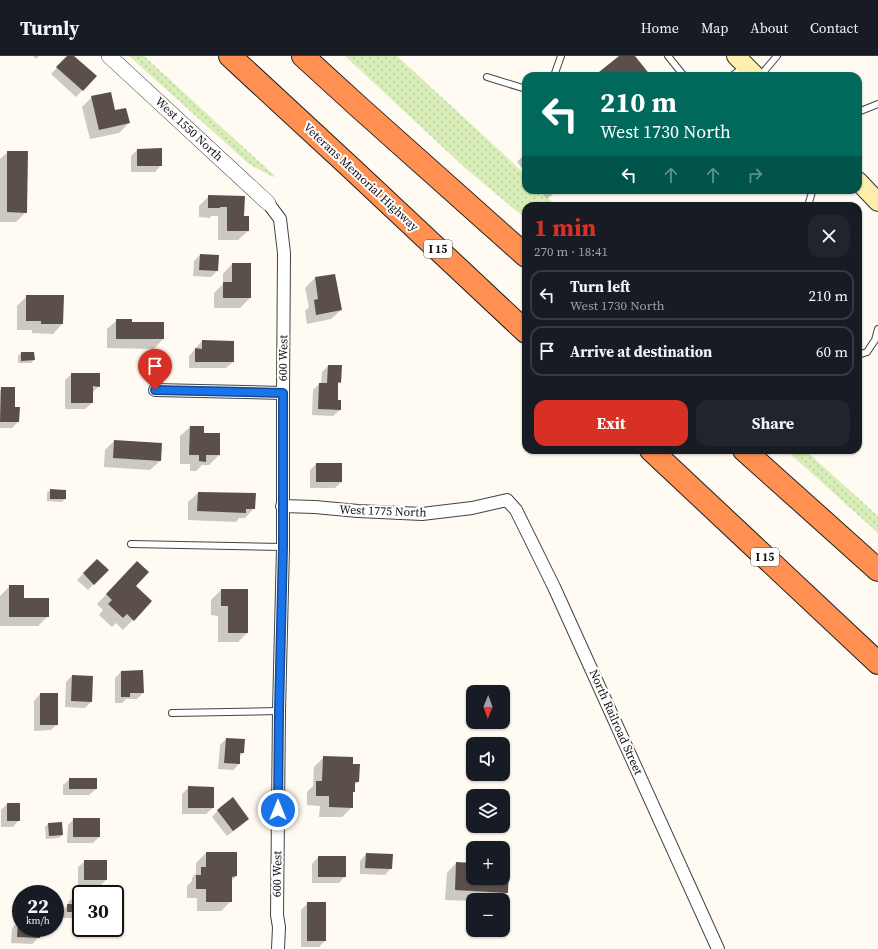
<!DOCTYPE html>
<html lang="en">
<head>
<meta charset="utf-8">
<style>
	body { margin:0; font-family:"Source Serif 4",serif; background:#20242c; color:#f1f3f6; height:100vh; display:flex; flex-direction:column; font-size:15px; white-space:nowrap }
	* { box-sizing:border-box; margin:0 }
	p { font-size:13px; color:#9ea1a6 }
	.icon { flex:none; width:22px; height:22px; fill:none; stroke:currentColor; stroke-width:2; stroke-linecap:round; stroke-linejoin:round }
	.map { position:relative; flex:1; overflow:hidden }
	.details { position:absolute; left:522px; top:146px; width:340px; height:252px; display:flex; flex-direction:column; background:#171b24; border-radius:12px; box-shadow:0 1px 3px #0004 }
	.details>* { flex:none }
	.guide { position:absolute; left:522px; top:16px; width:340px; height:122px; border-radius:12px; box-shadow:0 1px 3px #0004; background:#00695c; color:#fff; overflow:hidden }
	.needle { width:26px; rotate:181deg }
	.fabs { position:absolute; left:466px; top:629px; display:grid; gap:8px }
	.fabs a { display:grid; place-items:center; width:44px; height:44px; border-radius:8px; background:#171b24; box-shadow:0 1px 3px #0004; font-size:20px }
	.speed { position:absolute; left:12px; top:829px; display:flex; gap:8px; font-size:20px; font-weight:700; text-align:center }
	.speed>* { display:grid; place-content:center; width:52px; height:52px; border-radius:50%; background:#171b24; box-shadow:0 1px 3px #0004; line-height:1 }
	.speed small { font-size:10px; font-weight:400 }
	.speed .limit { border:2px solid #111; border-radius:6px; background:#fff; color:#111 }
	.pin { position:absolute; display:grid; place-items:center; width:34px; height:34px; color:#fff; margin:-41px -17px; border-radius:50% 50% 50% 0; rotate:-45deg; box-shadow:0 0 4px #0007 }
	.pin .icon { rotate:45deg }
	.me { position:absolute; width:44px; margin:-22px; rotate:0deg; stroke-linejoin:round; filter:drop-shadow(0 0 3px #0008) }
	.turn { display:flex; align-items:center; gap:14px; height:84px; padding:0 12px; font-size:18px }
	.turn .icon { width:52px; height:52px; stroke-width:2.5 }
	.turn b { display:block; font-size:28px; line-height:34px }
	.lanes { display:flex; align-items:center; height:38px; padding:0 12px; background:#0003; justify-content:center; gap:20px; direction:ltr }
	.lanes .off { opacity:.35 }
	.round { display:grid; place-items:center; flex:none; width:42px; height:42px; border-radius:12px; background:#20242c }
	.head { display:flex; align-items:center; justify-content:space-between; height:68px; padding:0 12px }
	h1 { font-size:24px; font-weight:700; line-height:30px; color:#d93025 }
	.cta { display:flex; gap:8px; margin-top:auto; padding:8px 12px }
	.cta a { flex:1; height:46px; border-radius:12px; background:#d93025; color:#fff; font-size:16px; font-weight:700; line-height:46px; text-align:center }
	.cta a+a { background:#20242c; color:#f1f3f6 }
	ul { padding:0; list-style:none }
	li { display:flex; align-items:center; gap:12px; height:50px; margin:0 8px 6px; padding:0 4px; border:2px solid #363941; border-radius:12px }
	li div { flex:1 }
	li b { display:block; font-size:15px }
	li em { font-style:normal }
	header { display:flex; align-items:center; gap:24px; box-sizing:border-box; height:56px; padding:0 20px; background:#171b24; border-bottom:1px solid #363941 }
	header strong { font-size:19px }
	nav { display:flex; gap:22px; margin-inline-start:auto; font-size:14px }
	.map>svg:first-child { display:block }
	.grass { fill:url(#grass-dots) }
	.shadow { fill:#0003 }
	.building { fill:#5a4f4b }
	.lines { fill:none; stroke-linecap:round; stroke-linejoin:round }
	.service-casing { stroke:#434343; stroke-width:8 }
	.minor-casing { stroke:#434343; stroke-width:14 }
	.tertiary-casing { stroke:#434343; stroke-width:16 }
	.secondary-casing { stroke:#323232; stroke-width:20 }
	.motorway-casing { stroke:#212121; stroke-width:24 }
	.service { stroke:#fff; stroke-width:6 }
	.minor { stroke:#fff; stroke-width:12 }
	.tertiary { stroke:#fff; stroke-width:15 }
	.secondary { stroke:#ffeeae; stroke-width:18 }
	.motorway { stroke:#ff9051; stroke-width:22 }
	.route-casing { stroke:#114b97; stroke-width:10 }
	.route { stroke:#1a73e8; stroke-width:7 }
	.labels { text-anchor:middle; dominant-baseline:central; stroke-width:4; stroke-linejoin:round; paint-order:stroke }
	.shield { fill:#fff; stroke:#585858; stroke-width:1 }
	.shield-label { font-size:11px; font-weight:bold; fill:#101010 }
	.street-label { font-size:12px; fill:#101010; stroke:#fff }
</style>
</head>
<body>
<header>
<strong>Turnly</strong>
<nav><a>Home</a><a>Map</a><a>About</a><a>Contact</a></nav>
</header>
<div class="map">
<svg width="878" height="893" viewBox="0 0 878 893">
	<defs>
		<pattern id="grass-dots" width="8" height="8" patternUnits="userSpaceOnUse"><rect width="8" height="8" fill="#d9edb8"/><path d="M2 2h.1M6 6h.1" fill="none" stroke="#b9ca9d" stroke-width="1.8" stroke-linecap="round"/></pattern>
	</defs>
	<rect width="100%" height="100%" fill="#fffbf3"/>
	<g class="grass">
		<polygon points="129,0 144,0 276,121 271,120 249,108"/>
		<polygon points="345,0 397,0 510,104 526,120 526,134 540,134 556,150 526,150 526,163 464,111"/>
		<polygon points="786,394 805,394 878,460 878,477"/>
	</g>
	<g class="shadow">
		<polygon points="33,0 39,0 36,3"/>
		<polygon points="68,0 72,0 95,21 76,41 51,18"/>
		<polygon points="92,41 115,55 129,67 119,77 90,83 82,51"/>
		<polygon points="137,94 161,109 155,116 131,116 131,100"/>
		<polygon points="8,96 26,156 16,166 0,166 0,103"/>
		<polygon points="526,97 526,117 517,106"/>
		<polygon points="540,134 558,134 547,143"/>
		<polygon points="209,140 244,141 243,161 248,175 238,184 218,184 218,160 211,160 210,162 199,161 199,150"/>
		<polygon points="200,199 217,215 211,221 193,220 194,205"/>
		<polygon points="232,208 250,208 250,242 240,252 214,252 214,237 223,228 223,218"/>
		<polygon points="334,219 341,254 331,263 307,268 305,255 309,251 305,232 315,222"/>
		<polygon points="27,240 62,268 53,278 32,277 32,274 17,274 17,250"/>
		<polygon points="117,264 131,267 163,283 154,293 107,292 107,273"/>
		<polygon points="202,285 233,286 233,306 226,312 189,312 189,300"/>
		<polygon points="21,297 34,304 31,307 18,307 18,300"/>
		<polygon points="328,310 340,326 337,329 336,345 340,354 333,360 312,359 313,334 319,328 321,328 322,316"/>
		<polygon points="72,318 99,330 93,336 92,347 85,353 65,353 65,324"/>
		<polygon points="2,332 14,352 18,366 12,372 0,372 0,334"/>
		<polygon points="190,371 203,378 219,399 209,409 202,409 196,415 190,415 190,408 180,408 180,380"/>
		<polygon points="114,385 160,405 150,414 104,411 105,394"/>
		<polygon points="316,408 341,426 335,432 310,432 310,414"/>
		<polygon points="50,434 65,443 62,446 47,445 47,437"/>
		<polygon points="198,437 254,452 245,462 239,462 236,466 188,464 188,446"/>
		<polygon points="97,504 107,514 88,534 77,524"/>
		<polygon points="128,516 135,530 151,545 123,574 116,567 112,571 99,559 103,554 97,548"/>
		<polygon points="10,530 23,543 48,560 38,570 0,570 0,540"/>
		<polygon points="221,534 247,577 238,586 218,586 218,560 211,559 211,544"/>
		<polygon points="121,616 143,637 137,643 126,643 122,647 115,647 115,622"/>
		<polygon points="72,620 91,646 85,652 65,651 66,626"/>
		<polygon points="40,638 57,668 51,674 34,675 34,645"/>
		<polygon points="226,683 243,697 239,701 239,708 233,714 218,713 220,689"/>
		<polygon points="324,701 352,709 358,726 354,730 352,737 352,751 342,761 319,761 320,750 307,749 307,736 313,730 314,711"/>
		<polygon points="70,723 96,733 89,739 63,739 63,729"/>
		<polygon points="189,731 213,752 206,758 182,758 182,738"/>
		<polygon points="7,748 19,764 13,771 1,771 1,754"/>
		<polygon points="218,754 248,763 242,769 227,780 212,761"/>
		<polygon points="74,763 99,781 93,787 67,787 68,769"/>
		<polygon points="48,768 62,779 59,782 46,783 45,771"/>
		<polygon points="206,797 236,797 236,820 231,825 231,845 221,855 197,855 197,842 187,842 187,830 192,825 192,822 196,817 196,807"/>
		<polygon points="366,798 391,812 385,819 360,818 360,805"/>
		<polygon points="318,801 345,820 339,827 312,827 312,808"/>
		<polygon points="85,805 106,824 100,830 78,830 78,811"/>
		<polygon points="456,807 473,808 473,822 503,822 503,809 507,836 499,844 473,844 473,845 445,844 447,817"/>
		<polygon points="75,840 81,840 81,862 61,862 61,855 68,849 68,846"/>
		<polygon points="308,847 325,885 319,891 301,891 301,854"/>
		<polygon points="18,866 21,866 21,872 39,872 39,881 32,888 11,887 12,872"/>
	</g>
	<g class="building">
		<polygon points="67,0 74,0 97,20 83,35 56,11"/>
		<polygon points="619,0 635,0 651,20 594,20"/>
		<polygon points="111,36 115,54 126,52 130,67 99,74 91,40"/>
		<polygon points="162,92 162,110 137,110 137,93"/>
		<polygon points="7,95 28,95 27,157 7,156"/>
		<polygon points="208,139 245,140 244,160 249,160 249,175 227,175 227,151 220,151 220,152 208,152"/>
		<polygon points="200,198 219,199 218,215 199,214"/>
		<polygon points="232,207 251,207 251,242 223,242 223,226 232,226"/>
		<polygon points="335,218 342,254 316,259 314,244 318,243 315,221"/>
		<polygon points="26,239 64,239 63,268 41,268 41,265 26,265"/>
		<polygon points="116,263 132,263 132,266 164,266 164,283 116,283"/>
		<polygon points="202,284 234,285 234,306 195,306 195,292 202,293"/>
		<polygon points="21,296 34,296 35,304 21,305"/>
		<polygon points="328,309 342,309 341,327 338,326 338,344 341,344 341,354 318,353 319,327 327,327"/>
		<polygon points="71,317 100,317 100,331 93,330 93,347 71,347"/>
		<polygon points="1,331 15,331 15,351 20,351 19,366 0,366"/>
		<polygon points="190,370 204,370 204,377 220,377 220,399 206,399 206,406 199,405 199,399 189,399"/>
		<polygon points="114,384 162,387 161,405 113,402"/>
		<rect x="316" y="407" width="26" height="19"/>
		<polygon points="50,433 66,434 66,443 50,443"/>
		<polygon points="198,436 256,437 255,453 246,453 246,457 197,455"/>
		<polygon points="97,503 109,514 94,529 83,517"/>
		<polygon points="137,505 149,516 136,530 152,545 134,565 127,558 123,562 108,548 112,544 106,538"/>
		<polygon points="9,529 24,529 24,542 49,542 49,561 9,561"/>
		<polygon points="221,533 248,533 248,577 228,577 228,550 221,550"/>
		<polygon points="143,614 144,637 130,637 130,641 121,641 121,615"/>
		<polygon points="72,619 93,620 92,646 71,645"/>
		<rect x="40" y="637" width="18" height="32"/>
		<polygon points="226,682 245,683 244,697 240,697 240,708 224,707"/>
		<polygon points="323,700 353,701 353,708 360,708 359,726 355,726 355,736 353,736 353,752 329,751 329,740 316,740 316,725 322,725"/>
		<rect x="69" y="722" width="28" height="11"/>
		<polygon points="188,730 214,731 214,752 188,752"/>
		<polygon points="233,741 249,763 233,775 217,754"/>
		<rect x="7" y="747" width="13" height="18"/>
		<rect x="73" y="762" width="27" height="19"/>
		<polygon points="62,766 63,779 49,780 48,767"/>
		<polygon points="206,796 237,796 237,820 232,821 232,846 206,846 206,833 196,833 196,819 201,819 201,811 206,811"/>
		<polygon points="366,797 393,798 392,813 365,812"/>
		<rect x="318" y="800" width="28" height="21"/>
		<rect x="84" y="804" width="23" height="20"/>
		<polygon points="456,806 473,807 473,822 503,822 503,808 509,809 508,837 455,834"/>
		<polygon points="74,839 81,839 81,856 67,856 67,848 74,848"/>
		<rect x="307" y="846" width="19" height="39"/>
		<polygon points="18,865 21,865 21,872 40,872 40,882 17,881"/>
	</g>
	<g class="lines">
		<g class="service-casing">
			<g id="service">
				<polyline points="668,0 684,20"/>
				<polyline points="554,20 561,0"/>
				<polyline points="732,20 744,11"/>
				<polyline points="760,20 777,0"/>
				<polyline points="487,21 526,33"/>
				<polyline points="858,56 878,48"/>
				<polyline points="808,150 812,136 814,134"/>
				<polyline points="858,299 867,296 875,284 878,273"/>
				<polyline points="131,488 283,491"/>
				<polyline points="172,657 279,655"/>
			</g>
		</g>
		<g class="minor-casing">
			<g id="minor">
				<polyline points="268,147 280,163 284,197 283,337 283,491 279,655 277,859 279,871 278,893"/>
				<polyline points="155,334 283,337"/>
				<polyline points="282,450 315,451 358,455 422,458 472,452 507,444 516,454 554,531 718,893"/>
			</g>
		</g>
		<g class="tertiary-casing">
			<polyline id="tertiary" points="109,0 268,147"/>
		</g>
		<g class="secondary-casing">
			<g id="secondary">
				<polyline points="736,0 756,20"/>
				<polyline points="858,125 878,146"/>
			</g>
		</g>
		<g class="motorway-casing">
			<g id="motorway">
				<polyline points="230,0 349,110 526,276"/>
				<polyline points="303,0 360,52 526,200"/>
				<polyline points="651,394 878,607"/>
				<polyline points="744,394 878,514"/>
			</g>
		</g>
		<use href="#service" class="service"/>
		<use href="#minor" class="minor"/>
		<use href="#tertiary" class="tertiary"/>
		<use href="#secondary" class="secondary"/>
		<use href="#motorway" class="motorway"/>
	</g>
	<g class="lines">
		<g class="route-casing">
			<polyline id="route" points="155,334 283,337 283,491 279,655 278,754"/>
		</g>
		<use href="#route" class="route"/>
	</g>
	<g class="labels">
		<g class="shield">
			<rect x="424" y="184" width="28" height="18" rx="3"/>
			<rect x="751" y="492" width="28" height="18" rx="3"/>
		</g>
		<g class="shield-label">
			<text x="438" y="193">I 15</text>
			<text x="765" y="501">I 15</text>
		</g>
		<g class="street-label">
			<text transform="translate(189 73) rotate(43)">West 1550 North</text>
			<text transform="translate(361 121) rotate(43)">Veterans Memorial Highway</text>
			<text transform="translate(283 302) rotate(-89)">600 West</text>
			<text transform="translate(383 455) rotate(2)">West 1775 North</text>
			<text transform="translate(616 666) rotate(66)">North Railroad Street</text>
			<text transform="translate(277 818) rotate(-89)">600 West</text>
		</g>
	</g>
</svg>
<div class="fabs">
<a><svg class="needle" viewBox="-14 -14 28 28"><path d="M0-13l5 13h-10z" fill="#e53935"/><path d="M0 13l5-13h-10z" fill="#9ea1a6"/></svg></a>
<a><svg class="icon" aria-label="sound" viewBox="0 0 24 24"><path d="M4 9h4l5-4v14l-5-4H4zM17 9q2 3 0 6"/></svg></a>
<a><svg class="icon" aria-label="layers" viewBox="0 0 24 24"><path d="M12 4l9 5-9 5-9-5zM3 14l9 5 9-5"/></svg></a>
<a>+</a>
<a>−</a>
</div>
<div class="speed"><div>22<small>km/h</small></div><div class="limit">30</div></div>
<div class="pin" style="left:155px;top:334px;background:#d93025"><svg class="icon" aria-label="arrive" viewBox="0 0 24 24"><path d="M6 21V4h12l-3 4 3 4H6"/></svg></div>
<svg class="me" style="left:278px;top:754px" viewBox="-20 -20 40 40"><circle r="17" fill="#1a73e8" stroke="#fff" stroke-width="3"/><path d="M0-11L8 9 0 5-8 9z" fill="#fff"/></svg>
<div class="guide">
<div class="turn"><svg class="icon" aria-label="left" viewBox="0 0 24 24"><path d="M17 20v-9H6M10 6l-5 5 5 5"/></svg><div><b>210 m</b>West 1730 North</div></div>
<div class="lanes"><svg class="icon" aria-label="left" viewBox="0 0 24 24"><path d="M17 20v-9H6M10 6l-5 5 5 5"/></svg><svg class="icon off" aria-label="ahead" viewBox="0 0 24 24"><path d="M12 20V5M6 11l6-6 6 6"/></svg><svg class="icon off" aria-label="ahead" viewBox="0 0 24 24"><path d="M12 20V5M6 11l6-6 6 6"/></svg><svg class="icon off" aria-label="right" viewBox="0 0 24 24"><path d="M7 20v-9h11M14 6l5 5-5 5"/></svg></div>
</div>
<section class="details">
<div class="head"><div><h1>1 min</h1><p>270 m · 18:41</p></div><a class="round"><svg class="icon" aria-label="close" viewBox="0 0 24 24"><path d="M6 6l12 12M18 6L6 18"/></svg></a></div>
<ul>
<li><svg class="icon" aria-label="left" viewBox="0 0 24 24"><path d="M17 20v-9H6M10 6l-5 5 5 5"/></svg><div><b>Turn left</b><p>West 1730 North</p></div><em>210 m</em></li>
<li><svg class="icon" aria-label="arrive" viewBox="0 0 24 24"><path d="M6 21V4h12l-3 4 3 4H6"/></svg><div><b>Arrive at destination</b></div><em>60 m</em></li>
</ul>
<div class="cta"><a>Exit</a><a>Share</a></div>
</section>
</div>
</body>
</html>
